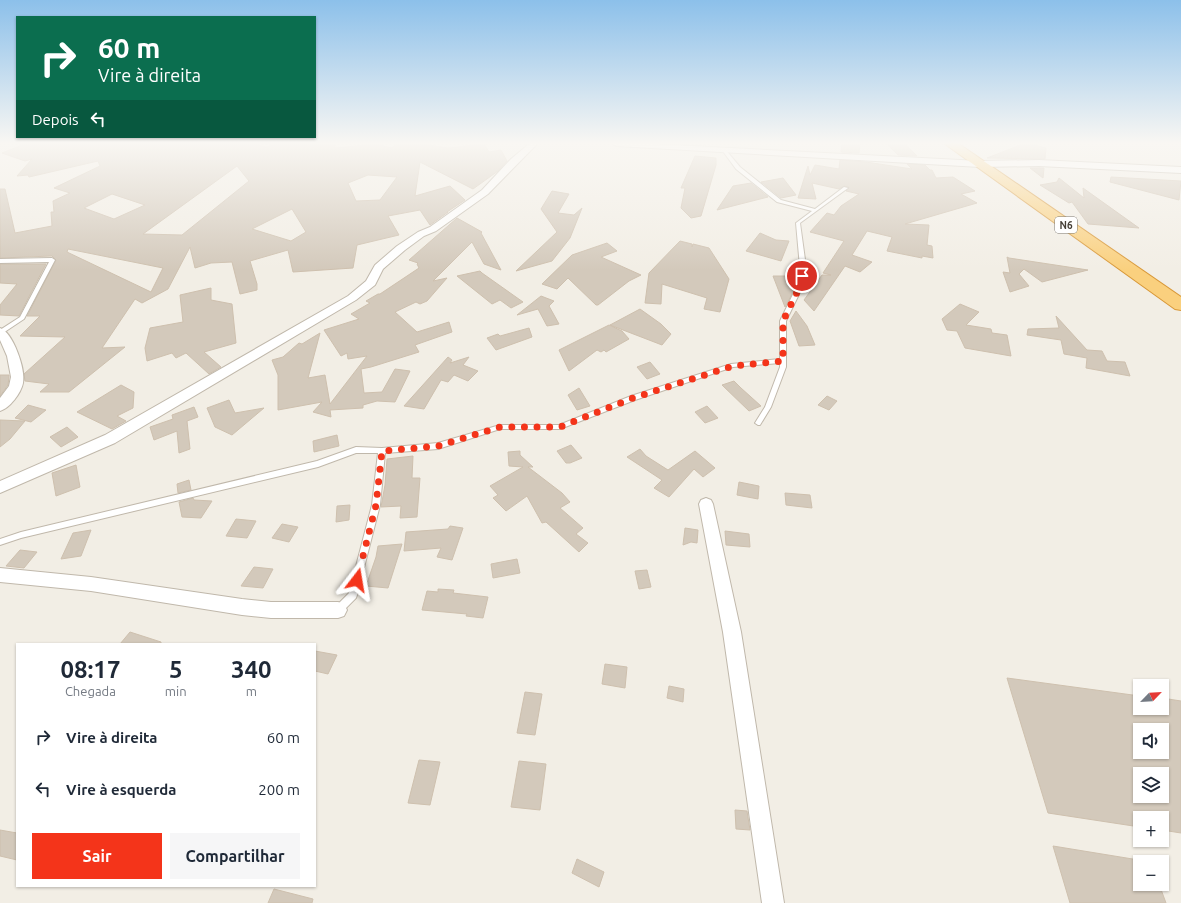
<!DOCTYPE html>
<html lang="pt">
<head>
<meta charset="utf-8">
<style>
	body { margin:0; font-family:Ubuntu,sans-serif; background:#f6f6f7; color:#1f2937; height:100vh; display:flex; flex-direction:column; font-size:15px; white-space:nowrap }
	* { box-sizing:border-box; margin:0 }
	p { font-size:13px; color:#747a83 }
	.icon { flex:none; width:22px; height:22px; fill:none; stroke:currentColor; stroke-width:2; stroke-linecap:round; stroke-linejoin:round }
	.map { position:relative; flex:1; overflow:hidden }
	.side { position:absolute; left:16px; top:643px; width:300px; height:244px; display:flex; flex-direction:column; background:#fff; border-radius:0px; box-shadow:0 1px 3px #0004 }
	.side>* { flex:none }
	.hud { position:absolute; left:16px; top:16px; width:300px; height:122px; border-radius:0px; box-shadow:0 1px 3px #0004; background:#0b6e4f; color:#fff; overflow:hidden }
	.needle { width:26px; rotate:65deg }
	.controls { position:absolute; left:1133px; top:679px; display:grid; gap:8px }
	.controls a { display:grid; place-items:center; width:36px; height:36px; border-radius:0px; background:#fff; box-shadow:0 1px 3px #0004; font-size:20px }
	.pin { position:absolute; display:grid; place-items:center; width:34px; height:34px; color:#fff; margin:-17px; border:2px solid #fff; border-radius:50%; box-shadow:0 1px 4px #0007 }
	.me { position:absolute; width:44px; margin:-22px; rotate:14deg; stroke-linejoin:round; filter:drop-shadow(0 0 3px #0008) }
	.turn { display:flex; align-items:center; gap:14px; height:84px; padding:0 16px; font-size:18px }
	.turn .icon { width:52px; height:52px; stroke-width:2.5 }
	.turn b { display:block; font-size:28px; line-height:34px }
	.then { display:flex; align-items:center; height:38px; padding:0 16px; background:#0003; gap:8px; font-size:15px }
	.eta { display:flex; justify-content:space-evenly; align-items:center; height:68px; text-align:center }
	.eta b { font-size:24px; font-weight:600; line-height:28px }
	.action { display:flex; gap:8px; margin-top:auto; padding:8px 16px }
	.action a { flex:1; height:46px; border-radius:0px; background:#f4341a; color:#fff; font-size:16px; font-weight:600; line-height:46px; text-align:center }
	.action a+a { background:#f6f6f7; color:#1f2937 }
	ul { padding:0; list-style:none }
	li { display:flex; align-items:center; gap:12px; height:52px; padding:0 16px }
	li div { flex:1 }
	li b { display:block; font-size:15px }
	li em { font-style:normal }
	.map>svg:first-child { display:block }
	.building { fill:#d3c9bb; stroke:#cec0ae; fill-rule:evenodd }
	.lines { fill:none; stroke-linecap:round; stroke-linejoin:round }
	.service-casing { stroke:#c0b8ab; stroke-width:2 }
	.minor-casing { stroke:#c0b8ab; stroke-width:2 }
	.trunk-casing { stroke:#d89838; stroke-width:2 }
	.service { fill:#fff; fill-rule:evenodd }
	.minor { fill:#fff; fill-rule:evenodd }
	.trunk { fill:#fad07e; fill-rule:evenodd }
	.route { stroke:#f4341a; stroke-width:7; stroke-dasharray:0 12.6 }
	.labels { text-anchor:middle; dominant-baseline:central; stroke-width:3.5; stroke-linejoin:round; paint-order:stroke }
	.shield { fill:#fff; stroke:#7c7872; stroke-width:1 }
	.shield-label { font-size:10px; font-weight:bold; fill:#443e35 }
</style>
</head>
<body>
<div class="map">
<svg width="1181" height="903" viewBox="0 0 1181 903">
	<rect width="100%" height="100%" fill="#f2eee5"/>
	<g class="building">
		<path d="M 25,144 L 253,144 L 266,147 L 277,144 L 335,144 L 335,148 L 376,144 L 392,148 L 396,144 L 421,144 L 448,148 L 484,144 L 489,152 L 501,150 L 507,161 L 498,171 L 473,189 L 420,162 L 415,196 L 450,186 L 465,200 L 447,212 L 448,212 L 430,225 L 420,210 L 388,216 L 399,235 L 357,245 L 353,268 L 293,272 L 288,250 L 250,261 L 257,284 L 257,290 L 240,294 L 232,262 L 211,263 L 195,268 L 190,247 L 168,289 L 142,303 L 135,299 L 102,348 L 125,347 L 69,392 L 40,392 L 49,384 L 25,381 L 24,374 L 65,337 L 20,336 L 40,316 L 27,316 L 56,260 L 52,256 L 0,258 L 0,189 L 5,189 L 15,233 L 52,226 L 51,212 L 54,212 L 53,201 L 70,193 L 54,188 L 100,166 L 98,161 L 29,177 L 28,175 L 17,176 L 32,159 L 25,161 L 2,153 ZM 237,166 L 249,181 L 182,235 L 143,234 ZM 368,175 L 397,177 L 380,200 L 356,201 L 348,183 ZM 112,194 L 145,205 L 114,219 L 84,208 ZM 292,209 L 306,232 L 291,241 L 252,229 ZM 68,249 L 163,268 L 151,292 L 67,252 Z"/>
		<polygon points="842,144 860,144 859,153 841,152"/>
		<polygon points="887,144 905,144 917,156 898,155"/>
		<polygon points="1023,144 1029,146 1031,144 1046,148 1045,159 987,158"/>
		<polygon points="695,156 716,158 716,165 701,216 691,218 681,208 685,188 681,188"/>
		<polygon points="840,160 866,162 912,169 907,164 925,165 930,170 932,170 936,178 953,177 975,191 961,194 977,203 905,224 929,225 927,245 932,246 933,258 922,256 922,258 887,251 892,237 867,231 852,255 872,262 860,272 845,266 814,311 804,300 822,275 831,275 823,273 844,241 810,232 827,213 834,215 841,206 859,194 846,191 849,187 844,186 839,189 812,183 816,199 798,198 808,166 810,175 815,165 839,169"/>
		<polygon points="1030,168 1044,168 1043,178"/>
		<polygon points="1111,177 1181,181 1179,200 1110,182"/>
		<polygon points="783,178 796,195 781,198 761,182"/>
		<polygon points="1059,178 1084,198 1083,188 1139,228 1088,224 1072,202 1069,203 1040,185 1057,182"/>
		<polygon points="751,183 768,197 717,210 733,186"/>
		<polygon points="552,191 569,194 558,213 574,215 582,208 570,238 552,261 516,271 557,232 541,209"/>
		<polygon points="457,218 482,232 481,233 501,270 484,264 472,242 433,281 447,278 427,301 420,304 416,302 395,312 417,332 449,322 452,332 415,345 419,352 371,367 361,369 364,393 382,392 395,369 410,371 395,402 377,401 363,405 363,408 330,410 331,417 313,412 322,402 278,410 278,375 272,360 283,357 299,343 302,344 320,333 308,378 325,375 330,404 367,356 348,359 347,353 341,356 324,330 359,319 351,314 370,303 366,301 378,294 380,294 419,268 417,264 418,263 409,260"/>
		<polygon points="760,233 776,240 789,241 781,261 746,251"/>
		<polygon points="680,241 692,244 692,247 693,244 709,248 729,279 720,312 704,309 707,298 662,284 661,304 645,303 649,273"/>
		<polygon points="607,243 617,251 601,257 641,275 629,281 598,305 596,305 568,278 557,289 542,284 572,255"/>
		<polygon points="1007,257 1009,258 1088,270 1042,282 1024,269 1019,274 1029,286 1010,292 1003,272 1010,273"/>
		<polygon points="0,264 46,264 19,316 0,315 0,305 17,284 0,283"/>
		<polygon points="480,271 482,273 523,302 511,308 500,300 492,304 457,276"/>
		<polygon points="773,276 786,276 793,292 785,307"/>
		<polygon points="211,288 211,300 232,304 236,343 204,352 221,367 209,374 186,353 176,358 172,353 147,361 145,348 150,328 183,322 180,295"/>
		<polygon points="541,296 554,301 549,306 559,324 547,326 538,309 517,315"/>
		<polygon points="960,304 979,312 966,325 991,329 992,333 1007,335 1011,356 965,348 957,331 947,330 942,319"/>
		<polygon points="640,309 661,324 671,334 662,345 610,325"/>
		<polygon points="796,311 807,326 815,345 799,346 790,321"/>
		<polygon points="1056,316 1087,350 1102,351 1107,361 1125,362 1130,376 1086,368 1087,358 1064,354 1061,340 1027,335 1028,329 1059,328"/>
		<polygon points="609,325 622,331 629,339 606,352 604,350 601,352 597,350 569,371 559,350"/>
		<polygon points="529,328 532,337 496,350 487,338 498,334 500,336"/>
		<polygon points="448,357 452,360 450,363 469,357 463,365 478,371 468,381 454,375 448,382 441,380 424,409 404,406"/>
		<polygon points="650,362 660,374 647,379 637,367"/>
		<polygon points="0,375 9,375 9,377 8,385 0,396"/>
		<polygon points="734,381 741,388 761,406 749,411 722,385"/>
		<polygon points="121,385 134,392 133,408 117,416 126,421 112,429 77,412"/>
		<polygon points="579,388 590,406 577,410 568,395"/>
		<polygon points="827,396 837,401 829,410 818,405"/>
		<polygon points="229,400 235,413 264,408 232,435 215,427 207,408"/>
		<polygon points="28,405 46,410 31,422 15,418"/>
		<polygon points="707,406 718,418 705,423 695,412"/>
		<polygon points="194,407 198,417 187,421 190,449 179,453 177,431 154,440 150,427 173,419 172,415"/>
		<polygon points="0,420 25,421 10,439 0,447"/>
		<polygon points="67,427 78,437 61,447 50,437"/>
		<polygon points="337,435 339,446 314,452 313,441"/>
		<polygon points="571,445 582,458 570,463 566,463 557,451"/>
		<polygon points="640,449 646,456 668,470 695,451 715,468 703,477 694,469 669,497 654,488 662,480 627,457"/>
		<polygon points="520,451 520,455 533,467 528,467 562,493 570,502 560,508 583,528 576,534 588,543 579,552 546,522 542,523 527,496 506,511 493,498 498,495 490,486 523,467 509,466 508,452"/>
		<polygon points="413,456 412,478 420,478 417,517 400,518 401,506 381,507 385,485 387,459"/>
		<polygon points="76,465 80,487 56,496 52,473"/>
		<polygon points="189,480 191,490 178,493 177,484"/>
		<polygon points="739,482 759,486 758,499 737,495"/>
		<polygon points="785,493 810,495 812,508 786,505"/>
		<polygon points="193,498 194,500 212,501 201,518 182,517 179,502"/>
		<polygon points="350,505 349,520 336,522 337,506"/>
		<polygon points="236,519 256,521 247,538 226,536"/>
		<polygon points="282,524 298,527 289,542 272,538"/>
		<polygon points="450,526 463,528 452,560 437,557 441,548 404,551 406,532 448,529"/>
		<polygon points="685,528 698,530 697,543 691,542 683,545"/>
		<polygon points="91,530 81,556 61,559 73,533"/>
		<polygon points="725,531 749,534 750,547 726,545"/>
		<polygon points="402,544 388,588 366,586 376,557 378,546"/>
		<polygon points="20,550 37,552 24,568 6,566"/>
		<polygon points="517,559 520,573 493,578 491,564"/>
		<polygon points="254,567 273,569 263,588 241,586"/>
		<polygon points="647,570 651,587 639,589 635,571"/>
		<polygon points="438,589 454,590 453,593 488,597 483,618 466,616 467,614 422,610 427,591 438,592"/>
		<polygon points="130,632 161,642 161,644 120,644"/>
		<polygon points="315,651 337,655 328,674 315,671"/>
		<polygon points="605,664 627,667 625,688 602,684"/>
		<path d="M 1007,678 L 1140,696 L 1140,708 L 1162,708 L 1162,698 L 1181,701 L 1181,833 L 1162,830 L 1162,818 L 1140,818 L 1140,827 L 1048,813 ZM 1140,730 L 1162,730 L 1162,752 L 1140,752 ZM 1140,774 L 1162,774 L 1162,796 L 1140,796 Z"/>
		<polygon points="669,686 684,689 683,702 667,698"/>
		<polygon points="525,692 542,694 535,735 517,733"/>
		<polygon points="419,760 440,762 430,805 408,803"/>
		<polygon points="519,761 546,764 540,810 511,807"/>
		<polygon points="735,810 747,811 750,830 736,829"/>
		<polygon points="0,830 17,833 17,860 0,856"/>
		<polygon points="1053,846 1151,862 1140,862 1140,884 1159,884 1166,903 1070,903"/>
		<polygon points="577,859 604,872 599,887 572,873"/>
		<polygon points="274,889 313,899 312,903 268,903"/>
	</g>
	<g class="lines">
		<g class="service-casing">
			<g id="service">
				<polygon points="722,148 724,148 740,167 781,200 815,209 844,187 848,188 800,223 806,267 803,286 786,321 786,367 771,407 760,425 758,425 755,423 765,407 780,367 780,363 733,367 635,400 560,429 500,429 438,449 385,453 380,505 357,595 356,598 341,613 338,614 335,613 334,610 335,607 349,593 372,505 378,453 356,453 318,467 21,538 0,545 0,539 21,532 317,461 356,447 382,448 438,443 500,425 559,425 631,396 731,364 780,359 780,321 797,286 800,267 796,223 812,211 777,202 736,169 722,150"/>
				<polygon points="52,258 55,260 24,319 3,333 0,334 0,330 20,317 49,262 0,263 0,259"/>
			</g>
		</g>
		<g class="minor-casing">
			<g id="minor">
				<polygon points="529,144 537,144 488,194 436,231 424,236 405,250 383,269 375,285 356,300 115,443 0,493 0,481 105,435 348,296 366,281 375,265 397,246 418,232 430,227 482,190 511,159"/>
				<polygon points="613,144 654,144 980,161 1039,160 1181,167 1181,173 1039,166 980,167 617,146"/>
				<path d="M 0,328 C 13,332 26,370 23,383 C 21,393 10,408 0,411 L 0,398 L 9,386 L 11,377 L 7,356 L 0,340 Z"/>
				<polygon points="706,498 711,500 713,504 741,632 784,903 762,903 723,632 699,504 701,500"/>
				<polygon points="0,568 91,577 242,599 271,602 338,602 344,604 347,610 344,616 338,618 271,618 242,615 91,591 0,582"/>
			</g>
		</g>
		<g class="trunk-casing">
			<polygon id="trunk" points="945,144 959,144 1181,297 1181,310 1175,309"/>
		</g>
		<use href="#service" class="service"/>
		<use href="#minor" class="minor"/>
		<use href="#trunk" class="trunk"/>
	</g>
	<linearGradient id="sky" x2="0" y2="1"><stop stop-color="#8cc0ea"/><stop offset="0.53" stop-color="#f9f7f3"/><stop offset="1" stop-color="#f9f7f3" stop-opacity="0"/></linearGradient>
	<rect width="1181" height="270" fill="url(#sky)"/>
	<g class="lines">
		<polyline class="route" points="357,580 376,505 382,451 438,446 500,427 560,427 633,398 733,366 783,361 783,321 800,286 802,276"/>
	</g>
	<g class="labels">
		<rect class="shield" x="1055" y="217" width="22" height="16" rx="3"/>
		<g class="shield-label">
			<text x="1066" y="225">N6</text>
		</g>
	</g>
</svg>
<div class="controls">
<a><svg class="needle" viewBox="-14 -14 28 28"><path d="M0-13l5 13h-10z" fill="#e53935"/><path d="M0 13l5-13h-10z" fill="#747a83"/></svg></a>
<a><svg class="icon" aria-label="sound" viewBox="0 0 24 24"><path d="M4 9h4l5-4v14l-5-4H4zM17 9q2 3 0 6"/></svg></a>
<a><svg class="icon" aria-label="layers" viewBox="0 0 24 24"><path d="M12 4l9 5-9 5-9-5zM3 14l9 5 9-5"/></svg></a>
<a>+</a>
<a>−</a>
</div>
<div class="pin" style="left:802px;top:276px;background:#d93025"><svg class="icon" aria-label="arrive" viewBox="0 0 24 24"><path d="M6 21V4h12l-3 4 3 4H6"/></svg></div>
<svg class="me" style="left:357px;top:580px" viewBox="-20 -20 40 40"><path d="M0-17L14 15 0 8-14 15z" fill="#f4341a" stroke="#fff" stroke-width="4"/></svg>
<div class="hud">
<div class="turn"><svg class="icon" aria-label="right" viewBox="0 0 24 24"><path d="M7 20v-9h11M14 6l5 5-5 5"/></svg><div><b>60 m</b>Vire à direita</div></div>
<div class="then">Depois<svg class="icon" aria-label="left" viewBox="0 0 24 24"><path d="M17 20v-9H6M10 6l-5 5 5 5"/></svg></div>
</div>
<section class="side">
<div class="eta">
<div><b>08:17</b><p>Chegada</p></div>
<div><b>5</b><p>min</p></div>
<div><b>340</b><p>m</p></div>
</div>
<ul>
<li><svg class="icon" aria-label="right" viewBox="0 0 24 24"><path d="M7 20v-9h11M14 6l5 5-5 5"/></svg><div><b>Vire à direita</b></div><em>60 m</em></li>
<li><svg class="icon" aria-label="left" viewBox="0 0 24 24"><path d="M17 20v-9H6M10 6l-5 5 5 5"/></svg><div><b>Vire à esquerda</b></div><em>200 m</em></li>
</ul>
<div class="action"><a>Sair</a><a>Compartilhar</a></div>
</section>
</div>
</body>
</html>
